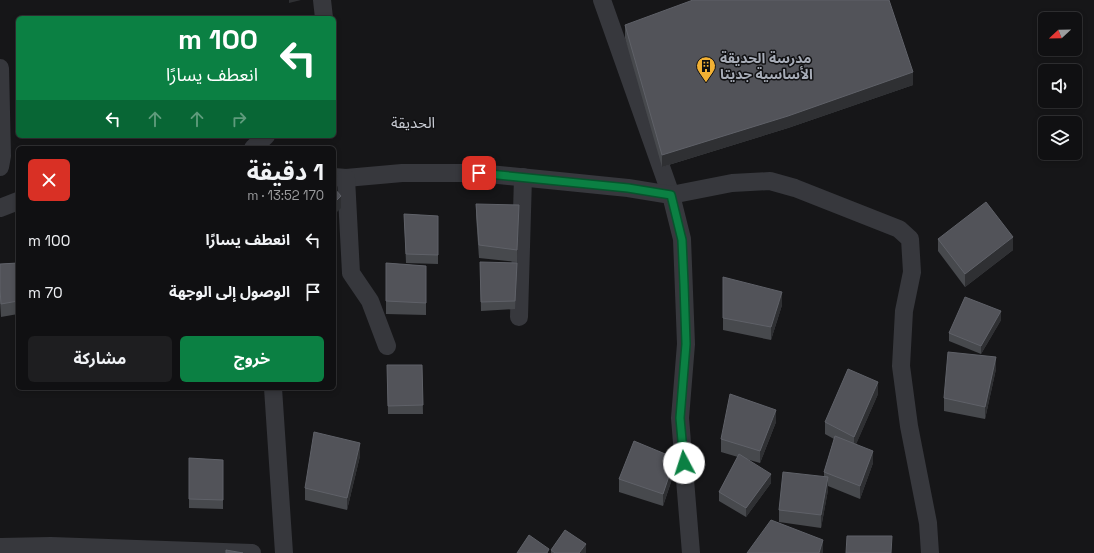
<!DOCTYPE html>
<html lang="ar">
<head>
<meta charset="utf-8">
<style>
	body { margin:0; font-family:"Space Grotesk","Noto Sans Arabic",sans-serif; background:#1e1e20; color:#f1f3f6; direction:rtl; height:100vh; display:flex; flex-direction:column; font-size:15px; white-space:nowrap }
	* { box-sizing:border-box; margin:0 }
	p { font-size:13px; color:#9c9d9f }
	.icon { flex:none; width:22px; height:22px; fill:none; stroke:currentColor; stroke-width:2; stroke-linecap:round; stroke-linejoin:round }
	.map { position:relative; flex:1; overflow:hidden; direction:ltr }
	.side { position:absolute; left:16px; top:146px; width:320px; height:244px; display:flex; flex-direction:column; background:#101012; border-radius:6px; box-shadow:0 2px 6px #0003,0 0 0 1px #303032; direction:rtl }
	.side>* { flex:none }
	.guide { position:absolute; left:16px; top:16px; width:320px; height:122px; border-radius:6px; box-shadow:0 2px 6px #0003,0 0 0 1px #303032; direction:rtl; background:#0b8043; color:#fff; overflow:hidden }
	.needle { width:26px; rotate:248deg }
	.tools { position:absolute; left:1038px; top:12px; display:grid; gap:8px }
	.tools a { display:grid; place-items:center; width:44px; height:44px; border-radius:6px; background:#101012; box-shadow:0 2px 6px #0003,0 0 0 1px #303032; font-size:20px }
	.pin { position:absolute; display:grid; place-items:center; width:34px; height:34px; color:#fff; margin:-17px; border-radius:8px; box-shadow:0 2px 6px #0006 }
	.me { position:absolute; width:44px; margin:-22px; rotate:355deg; stroke-linejoin:round; filter:drop-shadow(0 0 3px #0008) }
	.turn { display:flex; align-items:center; gap:14px; height:84px; padding:0 12px; font-size:18px }
	.turn .icon { width:52px; height:52px; stroke-width:2.5 }
	.turn b { display:block; font-size:28px; line-height:34px }
	.lanes { display:flex; align-items:center; height:38px; padding:0 12px; background:#0003; justify-content:center; gap:20px; direction:ltr }
	.lanes .off { opacity:.35 }
	.round { display:grid; place-items:center; flex:none; width:42px; height:42px; border-radius:6px; background:#1e1e20 }
	.summary { display:flex; align-items:center; justify-content:space-between; height:68px; padding:0 12px }
	h1 { font-size:24px; font-weight:700; line-height:30px }
	.cta { display:flex; gap:8px; margin-top:auto; padding:8px 12px }
	.cta a { flex:1; height:46px; border-radius:6px; background:#0b8043; color:#fff; font-size:16px; font-weight:700; line-height:46px; text-align:center }
	.cta a+a { background:#1e1e20; color:#f1f3f6 }
	ul { padding:0; list-style:none }
	li { display:flex; align-items:center; gap:12px; height:52px; padding:0 12px }
	li div { flex:1 }
	li b { display:block; font-size:15px }
	li em { font-style:normal }
	.map>svg:first-child { display:block }
	.lines { fill:none; stroke-linecap:round; stroke-linejoin:round }
	.minor { stroke:#37383d; stroke-width:18 }
	.wall { fill:#47494d }
	.shaded-wall { fill:#2f3033 }
	.building { fill:#525359; stroke:#5f6168 }
	.route-casing { stroke:#07532c; stroke-width:10 }
	.route { stroke:#0b8043; stroke-width:7 }
	.labels { text-anchor:middle; dominant-baseline:central; stroke-width:3; stroke-linejoin:round; paint-order:stroke }
	.poi-label { font-size:14px; font-weight:bold; fill:#a8adb8; stroke:#111113; text-anchor:start }
	.neighbourhood-label { font-size:15px; fill:#c9ccd4; stroke:#111113 }
</style>
</head>
<body>
<div class="map">
<svg width="1094" height="553" viewBox="0 0 1094 553">
	<rect width="100%" height="100%" fill="#161618"/>
	<g class="lines">
		<g class="minor">
			<polyline points="322,0 324,18"/>
			<polyline points="602,0 671,195 682,239 686,344 680,418 691,553"/>
			<polyline points="0,68 2,156 0,167"/>
			<polyline points="253,148 266,136"/>
			<polyline points="334,177 346,178 402,173 479,173 628,188 671,195 732,183 770,181 795,188 899,229 910,239 912,272 904,311 901,366 909,426 928,523 930,553"/>
			<polyline points="346,178 351,273 370,301 387,346"/>
			<polyline points="0,208 18,201"/>
			<polyline points="519,317 523,177"/>
			<polyline points="273,388 284,553"/>
			<polyline points="0,547 51,546 252,553"/>
		</g>
	</g>
	<g class="wall">
		<polygon points="625,25 913,85 788,128 662,167 625,38"/>
		<polygon points="476,204 519,217 517,262 479,258 476,216"/>
		<polygon points="404,214 438,216 438,264 406,263"/>
		<polygon points="938,239 1013,250 965,287 938,251"/>
		<polygon points="480,262 517,271 515,309 481,311"/>
		<polygon points="18,263 18,314 1,317 0,301 0,264"/>
		<polygon points="386,263 426,266 426,315 386,314"/>
		<polygon points="723,277 782,305 771,340 723,330"/>
		<polygon points="1001,320 981,354 949,341 949,333"/>
		<polygon points="387,365 422,365 423,414 388,414"/>
		<polygon points="996,369 985,419 944,411 944,398"/>
		<polygon points="878,394 856,444 873,463 860,499 828,486 828,490 821,528 779,522 779,510 824,477 824,472 834,439 825,434 825,422"/>
		<polygon points="776,422 760,463 746,459 771,483 746,517 719,501 719,492 738,457 721,452 721,439"/>
		<polygon points="360,456 347,510 305,500 305,488"/>
		<polygon points="189,458 223,460 223,509 189,508"/>
		<polygon points="675,470 663,506 619,492 619,479"/>
		<polygon points="551,550 586,553 551,553"/>
	</g>
	<g class="shaded-wall">
		<polygon points="289,0 301,0 289,3"/>
		<polygon points="913,72 913,85 788,128 662,167 662,155"/>
		<polygon points="341,196 341,208 334,215 334,203"/>
		<polygon points="519,205 519,217 517,262 517,250"/>
		<polygon points="1013,237 1013,250 965,287 965,274"/>
		<polygon points="782,292 782,305 771,340 771,327"/>
		<polygon points="1001,311 1001,320 981,354 981,346"/>
		<polygon points="996,357 996,369 985,419 985,407"/>
		<polygon points="878,382 878,394 854,449 854,437"/>
		<polygon points="776,410 776,422 760,463 760,451"/>
		<polygon points="360,443 360,456 347,510 347,498"/>
		<polygon points="873,451 873,463 860,499 860,486"/>
		<polygon points="675,458 675,470 663,506 663,494"/>
		<polygon points="771,474 771,483 746,517 746,508"/>
		<polygon points="828,477 828,490 821,528 821,515"/>
		<polygon points="823,540 823,553 819,553"/>
		<polygon points="586,544 586,553 579,553"/>
	</g>
	<g class="building">
		<polygon points="693,0 889,0 913,72 788,116 662,155 625,25"/>
		<polygon points="334,188 341,196 334,203"/>
		<polygon points="986,202 1013,237 965,274 938,239"/>
		<polygon points="476,204 519,205 517,250 479,245"/>
		<polygon points="404,214 438,216 438,255 406,254"/>
		<polygon points="480,262 517,263 515,301 481,302"/>
		<polygon points="18,263 18,301 1,304 0,289 0,264"/>
		<polygon points="386,263 426,266 426,303 386,301"/>
		<polygon points="723,277 782,292 771,327 723,318"/>
		<polygon points="965,297 1001,311 981,346 949,333"/>
		<polygon points="948,352 996,357 985,407 944,398"/>
		<polygon points="387,365 422,365 423,405 388,406"/>
		<polygon points="848,369 878,382 854,437 825,422"/>
		<polygon points="730,394 776,410 760,451 721,439"/>
		<polygon points="314,432 360,443 347,498 305,488"/>
		<polygon points="835,436 873,451 860,486 824,472"/>
		<polygon points="634,441 675,458 663,494 619,479"/>
		<polygon points="739,454 771,474 746,508 719,492"/>
		<polygon points="189,458 223,460 223,500 189,499"/>
		<polygon points="783,472 828,477 821,515 779,510"/>
		<polygon points="771,520 823,540 819,553 747,553"/>
		<polygon points="565,530 586,544 579,553 555,553 551,550"/>
		<polygon points="529,535 549,549 547,553 517,553"/>
		<polygon points="847,536 892,536 891,553 846,553"/>
		<polygon points="226,550 243,553 226,553"/>
	</g>
	<g class="lines">
		<g class="route-casing">
			<polyline id="route" points="479,173 628,188 671,195 682,240 684,284 686,344 680,418 684,463"/>
		</g>
		<use href="#route" class="route"/>
	</g>
	<defs>
		<g id="building-pin" transform="scale(1)"><path d="M0 17L-7.5 6A9.5 9.5 0 1 1 7.5 6Z" fill="#f2b134" stroke="#111113"/><path d="M-4-6H4V6H1V3H-1V6H-4ZM-2.5-4.3h1.7v1.8h-1.7ZM.8-4.3h1.7v1.8H.8ZM-2.5-1h1.7V.8h-1.7ZM.8-1h1.7V.8H.8Z" fill="#111"/></g>
	</defs>
	<g fill-rule="evenodd">
		<use href="#building-pin" x="706" y="66"/>
	</g>
	<g class="labels">
		<g class="poi-label">
			<text x="720" y="58">مدرسة الحديقة<tspan x="720" dy="16">الأساسية جديتا</tspan></text>
		</g>
		<g class="neighbourhood-label">
			<text x="413" y="122">الحديقة</text>
		</g>
	</g>
</svg>
<div class="tools">
<a><svg class="needle" viewBox="-14 -14 28 28"><path d="M0-13l5 13h-10z" fill="#e53935"/><path d="M0 13l5-13h-10z" fill="#9c9d9f"/></svg></a>
<a><svg class="icon" aria-label="sound" viewBox="0 0 24 24"><path d="M4 9h4l5-4v14l-5-4H4zM17 9q2 3 0 6"/></svg></a>
<a><svg class="icon" aria-label="layers" viewBox="0 0 24 24"><path d="M12 4l9 5-9 5-9-5zM3 14l9 5 9-5"/></svg></a>
</div>
<div class="pin" style="left:479px;top:173px;background:#d93025"><svg class="icon" aria-label="arrive" viewBox="0 0 24 24"><path d="M6 21V4h12l-3 4 3 4H6"/></svg></div>
<svg class="me" style="left:684px;top:463px" viewBox="-20 -20 40 40"><circle r="19" fill="#fff"/><path d="M0-13L10 11 0 6-10 11z" fill="#0b8043"/></svg>
<div class="guide">
<div class="turn"><svg class="icon" aria-label="left" viewBox="0 0 24 24"><path d="M17 20v-9H6M10 6l-5 5 5 5"/></svg><div><b>100 m</b>انعطف يسارًا</div></div>
<div class="lanes"><svg class="icon" aria-label="left" viewBox="0 0 24 24"><path d="M17 20v-9H6M10 6l-5 5 5 5"/></svg><svg class="icon off" aria-label="ahead" viewBox="0 0 24 24"><path d="M12 20V5M6 11l6-6 6 6"/></svg><svg class="icon off" aria-label="ahead" viewBox="0 0 24 24"><path d="M12 20V5M6 11l6-6 6 6"/></svg><svg class="icon off" aria-label="right" viewBox="0 0 24 24"><path d="M7 20v-9h11M14 6l5 5-5 5"/></svg></div>
</div>
<section class="side">
<div class="summary"><div><h1>1 دقيقة</h1><p>170 m · 13:52</p></div><a class="round" style="background:#d93025;color:#fff"><svg class="icon" aria-label="close" viewBox="0 0 24 24"><path d="M6 6l12 12M18 6L6 18"/></svg></a></div>
<ul>
<li><svg class="icon" aria-label="left" viewBox="0 0 24 24"><path d="M17 20v-9H6M10 6l-5 5 5 5"/></svg><div><b>انعطف يسارًا</b></div><em>100 m</em></li>
<li><svg class="icon" aria-label="arrive" viewBox="0 0 24 24"><path d="M6 21V4h12l-3 4 3 4H6"/></svg><div><b>الوصول إلى الوجهة</b></div><em>70 m</em></li>
</ul>
<div class="cta"><a>خروج</a><a>مشاركة</a></div>
</section>
</div>
</body>
</html>
